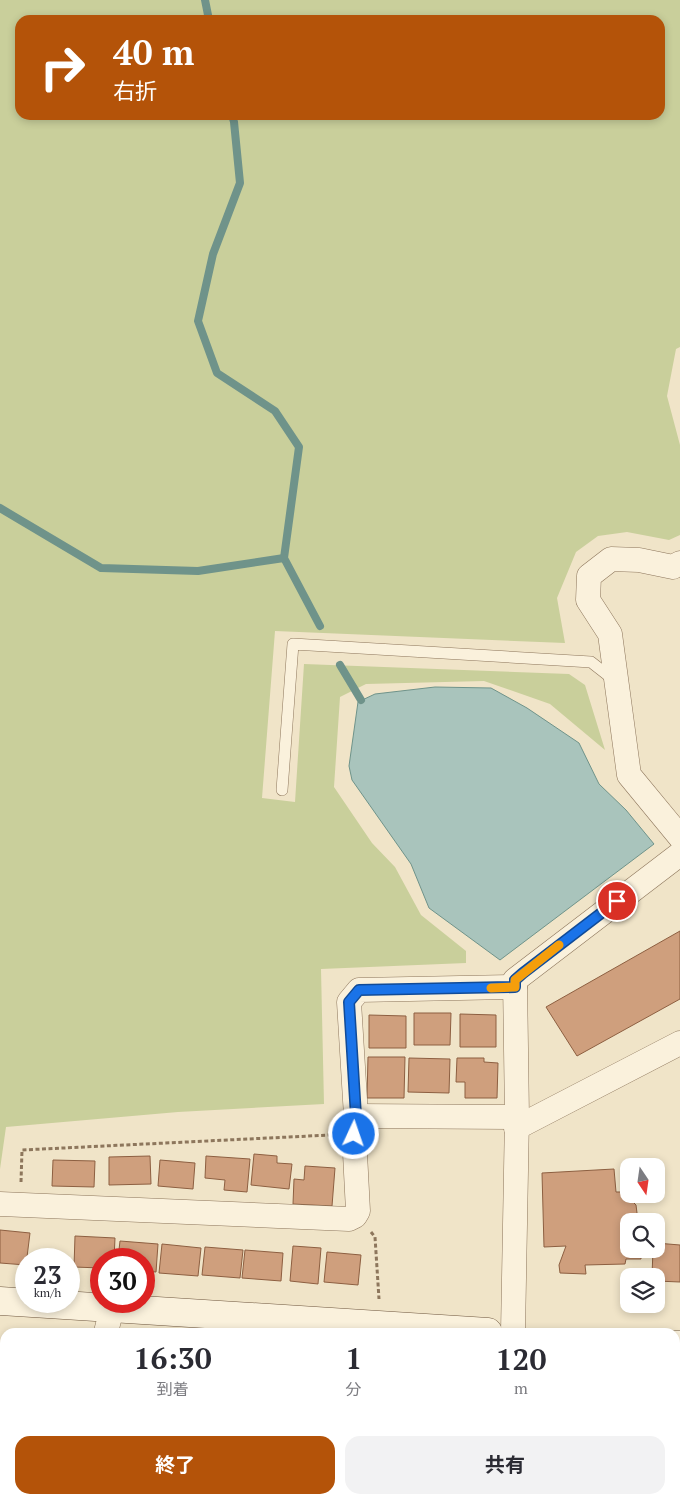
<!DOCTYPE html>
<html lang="ja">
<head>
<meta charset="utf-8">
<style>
	body { margin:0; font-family:"PT Serif","Noto Sans JP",serif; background:#f2f2f3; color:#2b2b33; height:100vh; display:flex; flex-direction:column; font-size:19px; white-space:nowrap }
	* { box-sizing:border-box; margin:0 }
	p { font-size:16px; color:#7c7c81 }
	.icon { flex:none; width:28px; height:28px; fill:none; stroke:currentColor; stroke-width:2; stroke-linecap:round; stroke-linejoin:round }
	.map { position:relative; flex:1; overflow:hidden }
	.sheet { position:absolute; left:0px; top:1328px; width:680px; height:176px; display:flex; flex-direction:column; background:#fff; border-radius:15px 15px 0 0; box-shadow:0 2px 8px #0003 }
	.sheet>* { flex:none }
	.guide { position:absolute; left:15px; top:15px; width:650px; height:105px; border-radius:15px; box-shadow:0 2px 8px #0003; background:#b45309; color:#fff; overflow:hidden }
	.needle { width:32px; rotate:167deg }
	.buttons { position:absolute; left:620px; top:1158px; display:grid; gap:10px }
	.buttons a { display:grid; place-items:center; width:45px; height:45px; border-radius:10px; background:#fff; box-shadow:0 2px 8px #0003; font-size:25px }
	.speed { position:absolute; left:15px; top:1248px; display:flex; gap:10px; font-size:25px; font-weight:700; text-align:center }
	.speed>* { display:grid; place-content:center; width:65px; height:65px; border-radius:50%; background:#fff; box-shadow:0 2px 8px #0003; line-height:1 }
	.speed small { font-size:12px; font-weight:400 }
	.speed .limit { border:8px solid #d22; background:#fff; color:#111 }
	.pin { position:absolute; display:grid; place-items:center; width:42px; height:42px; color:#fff; margin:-21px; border:2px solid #fff; border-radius:50%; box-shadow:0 1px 5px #0007 }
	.me { position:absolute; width:55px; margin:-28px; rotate:3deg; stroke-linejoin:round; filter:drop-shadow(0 0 4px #0008) }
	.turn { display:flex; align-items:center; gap:18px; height:105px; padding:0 15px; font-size:22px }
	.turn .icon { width:65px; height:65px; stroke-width:2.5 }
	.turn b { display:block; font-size:35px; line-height:42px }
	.eta { display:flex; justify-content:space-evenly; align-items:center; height:85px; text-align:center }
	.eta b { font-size:30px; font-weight:700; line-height:35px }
	.button { display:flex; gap:10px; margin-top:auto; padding:10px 15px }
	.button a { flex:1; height:58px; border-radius:15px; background:#b45309; color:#fff; font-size:20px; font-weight:700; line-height:58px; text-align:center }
	.button a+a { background:#f2f2f3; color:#2b2b33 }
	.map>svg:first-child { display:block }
	.green { fill:#c9cf9b; fill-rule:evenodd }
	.water { fill:#a9c4bc; stroke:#6f938a }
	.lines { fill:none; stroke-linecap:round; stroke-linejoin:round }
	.stream { stroke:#6f938a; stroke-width:8 }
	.building { fill:#cf9f7d; stroke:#8d5f41 }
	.lane-casing { stroke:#8d765c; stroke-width:12 }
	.street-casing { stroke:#8d765c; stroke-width:25 }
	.secondary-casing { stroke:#6f573f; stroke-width:29 }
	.path { stroke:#8d765c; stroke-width:3; stroke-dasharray:4 2.5; stroke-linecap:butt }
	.lane { stroke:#faf1dc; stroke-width:11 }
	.street { stroke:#faf1dc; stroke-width:24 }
	.secondary { stroke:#faf1dc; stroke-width:28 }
	.route-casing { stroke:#114b97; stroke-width:12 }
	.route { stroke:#1a73e8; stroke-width:9 }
	.slow { stroke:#f59e0b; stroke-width:9 }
</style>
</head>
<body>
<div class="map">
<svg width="680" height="1503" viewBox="0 0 680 1503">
	<rect width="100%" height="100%" fill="#f0e4c8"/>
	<path class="green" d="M 0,0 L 680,0 L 680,347 L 676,349 L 667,396 L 680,445 L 680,535 L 669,540 L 627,532 L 598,536 L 576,552 L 557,598 L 565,643 L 275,631 L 262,798 L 295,802 L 304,664 L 569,674 L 585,685 L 605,750 L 550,704 L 484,681 L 366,684 L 340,697 L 334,787 L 372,843 L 395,867 L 421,915 L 466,951 L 466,963 L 321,969 L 324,1104 L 178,1112 L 6,1127 L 0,1169 ZM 20,20 L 660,20 L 660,115 L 20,115 Z"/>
	<polygon class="water" points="435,687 491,688 527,708 579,743 599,784 626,810 654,844 500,960 429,908 411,864 352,780 349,766 358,702 375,694"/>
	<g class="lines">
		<g class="stream">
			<polyline points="205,0 209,20"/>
			<polyline points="232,115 234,122 240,183 213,254 198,321 217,373 275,411 299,447 284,558 320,626"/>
			<polyline points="0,508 101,568 198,571 284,558"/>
			<polyline points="340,665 361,700"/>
		</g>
	</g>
	<g class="building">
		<polygon points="680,931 680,999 577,1056 546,1007"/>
		<polygon points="414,1013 451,1013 450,1045 414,1045"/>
		<polygon points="460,1014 496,1015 496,1047 460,1047"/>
		<polygon points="369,1015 406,1016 406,1048 369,1048"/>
		<polygon points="368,1057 405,1057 404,1098 367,1098"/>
		<polygon points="409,1058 450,1059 449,1093 408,1092"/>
		<polygon points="457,1058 484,1058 484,1062 498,1063 497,1098 465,1098 465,1082 456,1082"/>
		<polygon points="254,1154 277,1156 277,1163 292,1164 289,1189 251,1185"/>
		<polygon points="150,1156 151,1184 109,1185 109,1157"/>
		<polygon points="206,1156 250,1159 247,1192 224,1190 225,1180 205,1178"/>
		<polygon points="53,1160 95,1161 94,1187 52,1186"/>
		<polygon points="160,1160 195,1163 193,1189 158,1186"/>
		<polygon points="305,1166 335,1168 332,1206 293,1204 294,1179 304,1180"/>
		<polygon points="614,1169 616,1192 623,1192 636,1205 638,1221 629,1221 629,1249 641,1249 641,1259 626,1259 625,1264 585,1265 586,1274 560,1273 559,1265 566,1246 544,1247 542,1173"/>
		<polygon points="0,1230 30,1233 26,1265 0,1263"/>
		<polygon points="75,1236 115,1238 114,1259 101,1259 101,1268 74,1267"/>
		<polygon points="120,1241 158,1244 156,1272 144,1271 144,1259 118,1259"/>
		<polygon points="656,1243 680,1245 680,1282 656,1281 656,1276 652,1276 653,1249 656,1249"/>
		<polygon points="162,1244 201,1248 198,1276 159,1273"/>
		<polygon points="293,1246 321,1248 318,1284 290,1281"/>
		<polygon points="205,1247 243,1250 240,1278 202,1275"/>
		<polygon points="245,1250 283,1253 281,1281 242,1278"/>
		<polygon points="327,1252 361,1255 358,1285 324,1282"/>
		<polygon points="675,1396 680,1397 680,1503 576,1503 573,1499 675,1499"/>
		<polygon points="4,1421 5,1421 5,1443 0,1440 0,1427"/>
		<polygon points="40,1499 71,1499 77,1503 37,1503"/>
		<polygon points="471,1499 513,1499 512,1503 471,1503"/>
	</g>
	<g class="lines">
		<g class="lane-casing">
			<polyline id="lane" points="282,790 293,644 591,662 614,680"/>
		</g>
		<g class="street-casing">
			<g id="street">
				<polyline points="680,563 673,567 639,560 611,559 589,576 588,600 610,634 629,775 680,837"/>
				<polyline points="356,1116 517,1117"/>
				<polyline points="516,1128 680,1043"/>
				<polyline points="0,1204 349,1219 355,1216 358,1211 354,1134 356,1116 349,1002 359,990 515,987"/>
				<polyline points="106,1332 112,1308"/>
				<polyline points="513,1332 517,1117 515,980 680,854"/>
				<polyline points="0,1493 5,1485"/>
			</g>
		</g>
		<g class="secondary-casing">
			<g id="secondary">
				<polyline points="0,1301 488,1332"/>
				<polyline points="675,1345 680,1345"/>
			</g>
		</g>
		<g class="path">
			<polyline points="21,1182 22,1150 330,1135"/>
			<polyline points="371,1232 375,1237 379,1299"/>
			<polyline points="675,1378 680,1379"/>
			<polyline points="675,1387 680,1387"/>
			<polyline points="97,1503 99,1499"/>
		</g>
		<use href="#lane" class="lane"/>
		<use href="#street" class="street"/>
		<use href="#secondary" class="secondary"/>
	</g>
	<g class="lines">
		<g class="route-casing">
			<polyline id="route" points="354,1134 356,1116 349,1002 359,990 515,987 515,980 523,973 617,901"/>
		</g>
		<use href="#route" class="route"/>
		<polyline class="slow" points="491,988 515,987 515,980 559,945"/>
	</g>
</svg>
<div class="buttons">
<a><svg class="needle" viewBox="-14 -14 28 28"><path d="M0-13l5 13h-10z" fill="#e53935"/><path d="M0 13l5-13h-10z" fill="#7c7c81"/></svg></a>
<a><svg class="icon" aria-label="search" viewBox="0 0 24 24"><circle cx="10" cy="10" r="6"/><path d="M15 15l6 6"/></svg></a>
<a><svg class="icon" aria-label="layers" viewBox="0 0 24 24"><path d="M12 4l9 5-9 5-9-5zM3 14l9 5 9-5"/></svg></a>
</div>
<div class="speed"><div>23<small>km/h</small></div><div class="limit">30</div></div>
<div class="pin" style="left:617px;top:901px;background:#d93025"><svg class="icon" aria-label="arrive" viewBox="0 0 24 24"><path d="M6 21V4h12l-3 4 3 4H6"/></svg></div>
<svg class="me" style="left:354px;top:1134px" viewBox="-20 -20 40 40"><circle r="17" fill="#1a73e8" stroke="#fff" stroke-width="3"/><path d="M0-11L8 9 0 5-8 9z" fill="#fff"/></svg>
<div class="guide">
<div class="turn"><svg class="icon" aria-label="right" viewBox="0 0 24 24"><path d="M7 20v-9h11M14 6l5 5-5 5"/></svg><div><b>40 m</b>右折</div></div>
</div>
<section class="sheet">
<div class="eta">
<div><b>16:30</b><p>到着</p></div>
<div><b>1</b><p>分</p></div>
<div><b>120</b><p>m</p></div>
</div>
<div class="button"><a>終了</a><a>共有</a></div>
</section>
</div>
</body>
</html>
